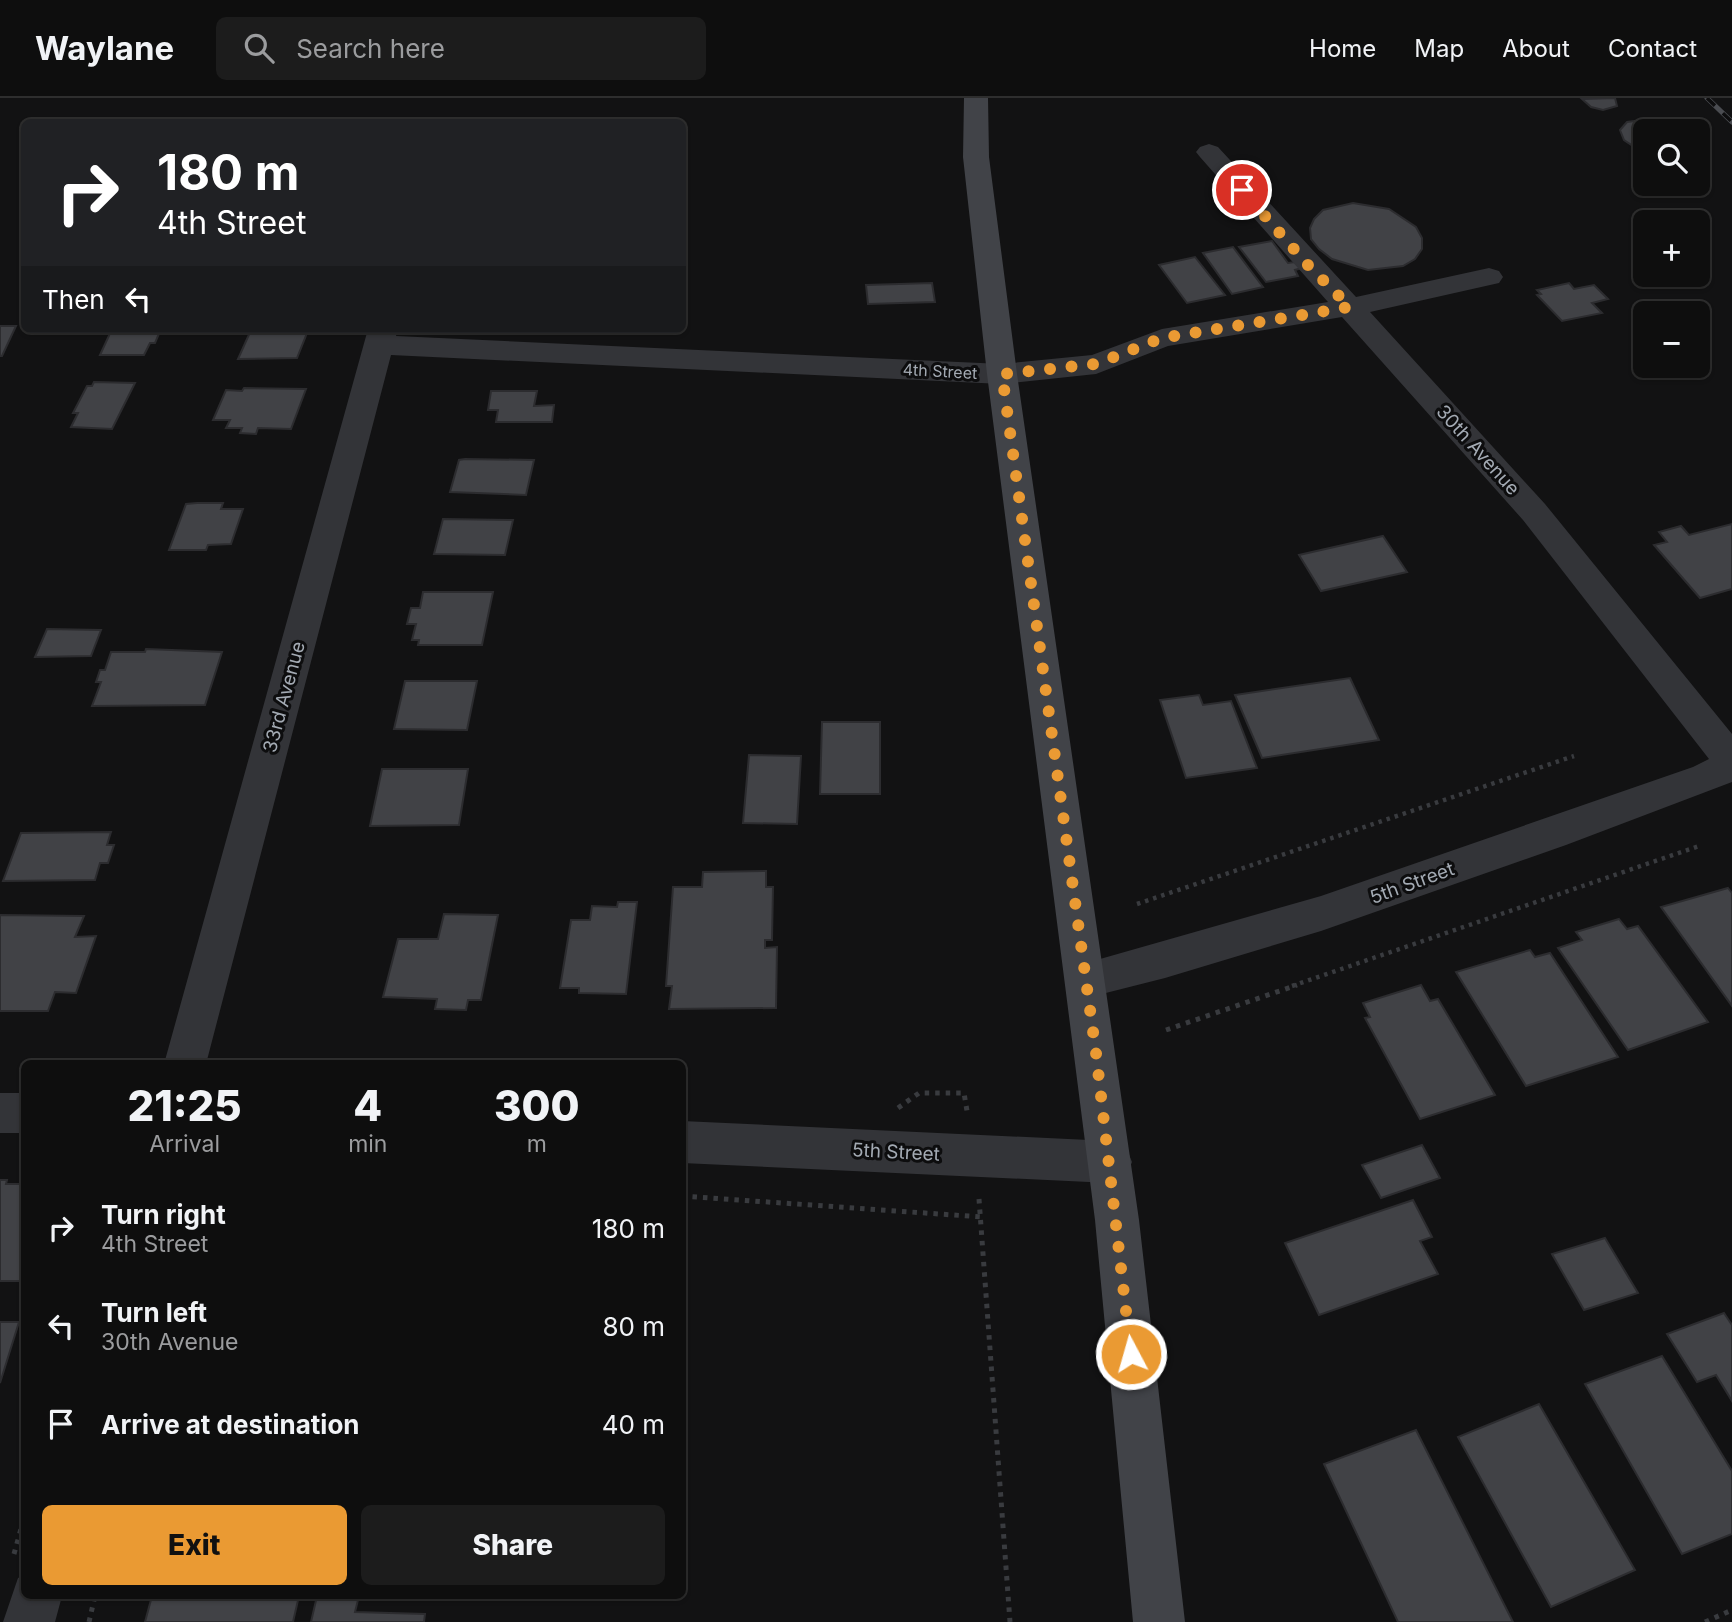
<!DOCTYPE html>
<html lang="en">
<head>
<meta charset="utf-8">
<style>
	body { margin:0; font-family:Inter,sans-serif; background:#1c1c1c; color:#f1f3f6; height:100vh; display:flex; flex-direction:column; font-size:26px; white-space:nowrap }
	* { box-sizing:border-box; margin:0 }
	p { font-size:23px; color:#9b9c9e }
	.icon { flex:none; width:38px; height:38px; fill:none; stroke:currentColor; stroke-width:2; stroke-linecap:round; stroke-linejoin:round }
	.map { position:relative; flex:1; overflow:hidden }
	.panel { position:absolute; left:21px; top:962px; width:665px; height:539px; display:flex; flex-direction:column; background:#0e0e0e; border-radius:10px; box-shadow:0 2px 5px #0004,0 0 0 2px #2e2e2e }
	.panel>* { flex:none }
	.guide { position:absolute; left:21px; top:21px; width:665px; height:214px; border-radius:10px; box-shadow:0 2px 5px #0004,0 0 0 2px #2e2e2e; background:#202124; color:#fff; overflow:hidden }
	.controls { position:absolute; left:1633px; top:21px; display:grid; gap:14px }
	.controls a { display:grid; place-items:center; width:77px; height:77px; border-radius:10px; background:#0e0e0e; box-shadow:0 2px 5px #0004,0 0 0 2px #2e2e2e; font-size:35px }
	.pin { position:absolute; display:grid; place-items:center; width:60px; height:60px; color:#fff; margin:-30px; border:4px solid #fff; border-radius:50%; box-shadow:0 2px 7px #0007 }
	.me { position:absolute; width:77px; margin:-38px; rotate:354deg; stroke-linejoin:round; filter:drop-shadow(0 0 5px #0008) }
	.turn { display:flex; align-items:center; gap:24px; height:147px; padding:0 21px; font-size:32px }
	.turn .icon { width:91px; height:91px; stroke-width:2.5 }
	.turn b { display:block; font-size:49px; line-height:60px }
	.then { display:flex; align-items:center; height:66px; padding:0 21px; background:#0003; gap:14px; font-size:26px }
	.eta { display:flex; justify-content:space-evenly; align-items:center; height:119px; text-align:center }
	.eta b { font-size:42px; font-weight:800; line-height:49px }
	.primary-button { display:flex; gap:14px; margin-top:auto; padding:14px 21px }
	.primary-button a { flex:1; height:80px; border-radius:10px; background:#ea9a33; color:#111; font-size:28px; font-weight:800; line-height:80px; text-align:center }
	.primary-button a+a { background:#1c1c1c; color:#f1f3f6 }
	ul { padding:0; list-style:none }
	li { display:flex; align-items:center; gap:21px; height:98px; padding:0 21px }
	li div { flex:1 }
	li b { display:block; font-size:26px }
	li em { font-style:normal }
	header { display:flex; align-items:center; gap:42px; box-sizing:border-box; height:98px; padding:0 35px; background:#0e0e0e; border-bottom:2px solid #2e2e2e }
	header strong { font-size:33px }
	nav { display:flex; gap:38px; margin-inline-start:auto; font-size:24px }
	.search { width:490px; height:63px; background:#1c1c1c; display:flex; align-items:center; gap:18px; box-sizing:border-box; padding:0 24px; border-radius:10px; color:#9b9c9e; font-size:26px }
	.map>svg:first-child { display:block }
	.building { fill:#414246; stroke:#2c2c2f; stroke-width:2 }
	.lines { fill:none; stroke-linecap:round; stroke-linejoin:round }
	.path-far1 { stroke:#393b3f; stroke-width:4.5; stroke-dasharray:3.5 5; stroke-linecap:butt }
	.path { stroke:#393b3f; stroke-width:5; stroke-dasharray:4.5 6; stroke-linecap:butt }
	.minor { fill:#333438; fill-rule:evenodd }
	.secondary { fill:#414348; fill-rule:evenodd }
	.rail-casing { stroke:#4a4c51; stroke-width:5 }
	.rail { stroke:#0d0d0e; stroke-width:3.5; stroke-dasharray:11; stroke-linecap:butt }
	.route { stroke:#ea9a33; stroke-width:12; stroke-dasharray:0 21.6 }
	.labels { text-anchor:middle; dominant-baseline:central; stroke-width:6; stroke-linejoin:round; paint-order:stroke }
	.far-street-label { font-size:16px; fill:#a3aab3; stroke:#0d0d0e }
	.street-label { font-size:19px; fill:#a3aab3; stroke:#0d0d0e }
</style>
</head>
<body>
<header>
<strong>Waylane</strong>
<div class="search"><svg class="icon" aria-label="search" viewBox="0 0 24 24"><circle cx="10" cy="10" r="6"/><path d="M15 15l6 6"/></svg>Search here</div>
<nav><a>Home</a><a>Map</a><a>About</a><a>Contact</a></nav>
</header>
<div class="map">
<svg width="1732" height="1524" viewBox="0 0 1732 1524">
	<rect width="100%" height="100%" fill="#121213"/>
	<g class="building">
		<polygon points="1615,0 1617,8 1603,12 1591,9 1582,1"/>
		<polygon points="1642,22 1664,25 1677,33 1645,33 1645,53 1639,52 1624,42 1620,32 1627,24"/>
		<polygon points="1353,105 1389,111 1416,129 1422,140 1422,151 1415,161 1403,168 1368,172 1332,161 1319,151 1311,141 1310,130 1314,121 1323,112"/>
		<polygon points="1272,143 1288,165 1295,164 1302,170 1295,172 1298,178 1266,184 1239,149"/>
		<polygon points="1233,149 1263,189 1232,196 1203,155"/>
		<polygon points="1195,159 1225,197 1187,205 1159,167"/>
		<polygon points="932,185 935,204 868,206 866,187"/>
		<polygon points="1569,185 1574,191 1594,187 1608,201 1592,205 1602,215 1562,223 1537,197 1541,196 1537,192"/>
		<polygon points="0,228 16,228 2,258 0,258"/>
		<polygon points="112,231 161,231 155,245 150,245 144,257 100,257"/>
		<polygon points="251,232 297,233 296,235 307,235 297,260 238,261"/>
		<polygon points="94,284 135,285 112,331 71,329 78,315 73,315 87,288 92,288"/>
		<polygon points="244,290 306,291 291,331 258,330 256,336 240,335 242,330 226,330 230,322 213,322 226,292 242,293"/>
		<polygon points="491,293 537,293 534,308 554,307 552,324 496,324 498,312 488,312"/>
		<polygon points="465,361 534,362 526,397 450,394 459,362"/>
		<polygon points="197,405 223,405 221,411 243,411 231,446 208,447 206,452 169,452 186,406"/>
		<polygon points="443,421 513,422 505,457 434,456"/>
		<polygon points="1732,426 1732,491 1700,500 1654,447 1667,444 1659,434 1681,428 1689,437"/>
		<polygon points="1383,438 1407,474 1321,493 1299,457"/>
		<polygon points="423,494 493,494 482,547 418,547 419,542 412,542 416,526 407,526 411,510 420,510"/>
		<polygon points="47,531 101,532 91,558 35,559"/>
		<polygon points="146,551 222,554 205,607 92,608 101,584 96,584 100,572 105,572 111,554 145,554"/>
		<polygon points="1350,580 1379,642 1262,660 1235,597"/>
		<polygon points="405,583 477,583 467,632 394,631"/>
		<polygon points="1199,597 1203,607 1231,603 1257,670 1186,680 1160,602"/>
		<polygon points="822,624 880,624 880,696 820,696"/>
		<polygon points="749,657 801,658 797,726 743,725"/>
		<polygon points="382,671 468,671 459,727 370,728"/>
		<polygon points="111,734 107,747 114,747 108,765 100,765 95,782 3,783 21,735"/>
		<polygon points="766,773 766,789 773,789 772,842 765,842 765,850 777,849 776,910 669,911 672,888 666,888 673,789 702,789 703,774"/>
		<polygon points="1728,790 1732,795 1732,908 1661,809"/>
		<polygon points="618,804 637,804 626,896 579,895 579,890 560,890 571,822 590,822 592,808 617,809"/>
		<polygon points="444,816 498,817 481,902 468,902 466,912 435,911 437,901 383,899 398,841 438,841"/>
		<polygon points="0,817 84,818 75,839 96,838 76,895 55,894 48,913 0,913"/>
		<polygon points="1619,821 1627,831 1638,828 1708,924 1628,952 1558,850 1582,842 1576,834"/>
		<polygon points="1530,852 1535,859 1550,855 1618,959 1526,988 1456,874"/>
		<polygon points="1421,887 1430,903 1438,901 1495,997 1420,1021 1365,920 1370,919 1363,905"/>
		<polygon points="1422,1047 1440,1080 1381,1100 1362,1067"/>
		<polygon points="0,1082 7,1082 6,1086 24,1086 24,1136 22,1143 24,1143 24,1183 0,1183"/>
		<polygon points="1413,1102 1432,1139 1420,1143 1438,1176 1319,1217 1285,1145"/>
		<polygon points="1605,1140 1638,1195 1584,1212 1552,1156"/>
		<polygon points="1724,1215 1732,1227 1732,1303 1716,1277 1697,1284 1667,1236"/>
		<polygon points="0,1224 19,1224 0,1285"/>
		<polygon points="1662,1258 1732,1373 1732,1436 1682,1456 1585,1286"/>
		<polygon points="1539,1306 1635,1472 1551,1509 1458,1339"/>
		<polygon points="1416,1332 1513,1524 1398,1524 1324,1366"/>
		<polygon points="152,1498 299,1498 293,1524 145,1524"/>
		<polygon points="317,1498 359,1498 355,1514 425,1516 424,1524 311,1524"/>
	</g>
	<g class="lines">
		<g class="path-far1">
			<polyline points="1137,806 1574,658"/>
			<polyline points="1292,888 1699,748"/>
		</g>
		<g class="path">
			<polyline points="1166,932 1297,887"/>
			<polyline points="898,1010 919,995 964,995 967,1013"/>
			<polyline points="682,1098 982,1119"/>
			<polyline points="979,1101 1010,1524"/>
			<polyline points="14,1456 24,1420"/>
			<polyline points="89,1524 95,1498"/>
			<polyline points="1705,1524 1732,1512"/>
		</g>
		<g class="minor">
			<polygon points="1209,46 1218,49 1356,199 1489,170 1499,173 1503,179 1499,185 1370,214 1545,406 1732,636 1732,684 1566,747 1321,833 1165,880 1086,900 1072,895 1066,882 1072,869 1321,798 1693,669 1709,661 1523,422 1342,219 1168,248 1096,276 1002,286 391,257 206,966 164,966 368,231 398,231 396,238 1002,266 1092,257 1162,231 1328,204 1200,59 1196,54 1200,49"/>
			<rect x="0" y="995" width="24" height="40"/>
			<polygon points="682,1023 1110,1043 1126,1049 1132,1064 1126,1079 1110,1085 682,1065"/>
			<polygon points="24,1477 24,1498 62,1498 55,1524 3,1524 18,1480"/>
		</g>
		<polygon class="secondary" points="964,0 988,0 989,59 1017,276 1139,1122 1185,1524 1133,1524 1095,1122 987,276 963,59"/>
		<g class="rail-casing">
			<polyline id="rail" points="1707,0 1732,24"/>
		</g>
		<use href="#rail" class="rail"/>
	</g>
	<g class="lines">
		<polyline class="route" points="1131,1256 1096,955 1002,276 1096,266 1162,240 1350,209 1308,167 1242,92"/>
	</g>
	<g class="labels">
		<g class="far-street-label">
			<text transform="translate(940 273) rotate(3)">4th Street</text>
		</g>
		<g class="street-label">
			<text transform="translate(1478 352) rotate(48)">30th Avenue</text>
			<text transform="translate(284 599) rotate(-75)">33rd Avenue</text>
			<text transform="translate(1412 785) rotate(-20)">5th Street</text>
			<text transform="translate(896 1054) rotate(3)">5th Street</text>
		</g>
	</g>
</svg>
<div class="controls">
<a><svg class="icon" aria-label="search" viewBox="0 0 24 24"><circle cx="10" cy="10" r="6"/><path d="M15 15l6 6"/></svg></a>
<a>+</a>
<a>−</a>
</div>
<div class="pin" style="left:1242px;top:92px;background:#d93025"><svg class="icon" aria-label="arrive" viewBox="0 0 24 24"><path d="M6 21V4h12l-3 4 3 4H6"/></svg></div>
<svg class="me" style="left:1131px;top:1256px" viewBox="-20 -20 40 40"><circle r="17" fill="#ea9a33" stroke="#fff" stroke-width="3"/><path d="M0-11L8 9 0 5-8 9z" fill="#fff"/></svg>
<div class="guide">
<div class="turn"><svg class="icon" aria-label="right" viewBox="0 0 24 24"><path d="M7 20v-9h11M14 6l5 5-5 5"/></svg><div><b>180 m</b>4th Street</div></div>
<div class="then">Then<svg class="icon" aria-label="left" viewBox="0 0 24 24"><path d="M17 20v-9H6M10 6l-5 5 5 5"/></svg></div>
</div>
<section class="panel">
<div class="eta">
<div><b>21:25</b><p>Arrival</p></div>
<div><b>4</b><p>min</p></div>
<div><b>300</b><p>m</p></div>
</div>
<ul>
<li><svg class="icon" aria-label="right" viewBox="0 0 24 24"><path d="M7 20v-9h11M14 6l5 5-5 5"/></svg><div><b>Turn right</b><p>4th Street</p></div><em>180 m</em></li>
<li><svg class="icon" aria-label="left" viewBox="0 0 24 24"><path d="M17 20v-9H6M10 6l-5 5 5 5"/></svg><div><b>Turn left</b><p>30th Avenue</p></div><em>80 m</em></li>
<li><svg class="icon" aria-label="arrive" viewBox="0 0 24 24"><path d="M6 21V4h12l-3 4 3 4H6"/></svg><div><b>Arrive at destination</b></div><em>40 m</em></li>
</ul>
<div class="primary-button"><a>Exit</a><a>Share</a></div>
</section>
</div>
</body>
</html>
